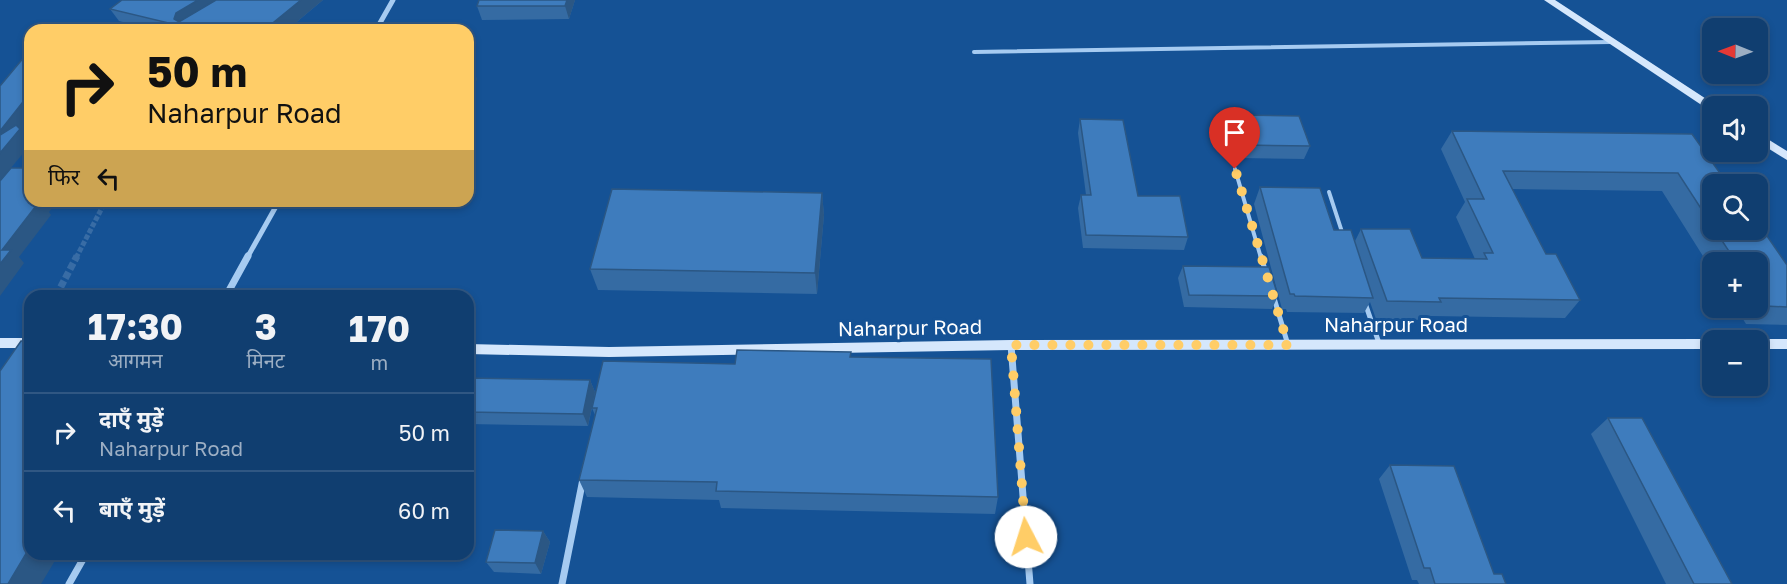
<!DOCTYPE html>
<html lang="hi">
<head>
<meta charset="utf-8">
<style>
	body { margin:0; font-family:"Golos Text","Noto Sans Devanagari",sans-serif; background:#1e4978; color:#f1f3f6; height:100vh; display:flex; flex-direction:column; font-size:22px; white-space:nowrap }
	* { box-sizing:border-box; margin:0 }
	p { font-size:20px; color:#9caec3 }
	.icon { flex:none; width:33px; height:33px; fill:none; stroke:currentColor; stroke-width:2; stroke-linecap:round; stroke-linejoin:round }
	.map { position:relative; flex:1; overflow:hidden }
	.panel { position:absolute; left:24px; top:290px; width:450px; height:270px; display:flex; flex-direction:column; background:#103e70; border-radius:18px; box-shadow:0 3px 9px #0003,0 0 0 2px #305783 }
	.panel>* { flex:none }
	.hud { position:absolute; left:24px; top:24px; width:450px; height:183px; border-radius:18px; box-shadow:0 3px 9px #0003,0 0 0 2px #305783; background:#ffcd67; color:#111; overflow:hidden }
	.needle { width:39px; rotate:271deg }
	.controls { position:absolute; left:1702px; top:18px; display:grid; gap:12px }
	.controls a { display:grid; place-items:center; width:66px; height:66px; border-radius:12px; background:#103e70; box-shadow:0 3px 9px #0003,0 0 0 2px #305783; font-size:30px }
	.pin { position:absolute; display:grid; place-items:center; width:51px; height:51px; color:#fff; margin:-62px -26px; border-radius:50% 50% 50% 0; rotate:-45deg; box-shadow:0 0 6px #0007 }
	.pin .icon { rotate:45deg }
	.me { position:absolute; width:66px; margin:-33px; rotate:355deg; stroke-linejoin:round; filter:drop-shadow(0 0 4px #0008) }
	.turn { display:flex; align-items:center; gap:21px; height:126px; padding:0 24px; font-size:27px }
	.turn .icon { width:78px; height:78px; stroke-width:2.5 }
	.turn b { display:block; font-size:42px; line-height:51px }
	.then { display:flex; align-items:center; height:57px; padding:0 24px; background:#0003; gap:12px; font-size:22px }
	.eta { display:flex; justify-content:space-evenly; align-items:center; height:102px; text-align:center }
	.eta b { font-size:36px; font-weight:700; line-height:42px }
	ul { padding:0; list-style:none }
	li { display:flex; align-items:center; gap:18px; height:78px; padding:0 24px; border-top:2px solid #305783 }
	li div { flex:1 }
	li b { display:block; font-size:22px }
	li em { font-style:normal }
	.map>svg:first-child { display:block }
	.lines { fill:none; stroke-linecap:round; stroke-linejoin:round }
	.street-tunnel-far1 { stroke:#386ca5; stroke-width:5; stroke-dasharray:5 2; stroke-linecap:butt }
	.street-tunnel { stroke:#386ca5; stroke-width:7; stroke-dasharray:7 3; stroke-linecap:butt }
	.lane-far1 { stroke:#a6cbf1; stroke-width:4 }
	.lane { stroke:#a6cbf1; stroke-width:5 }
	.street-far1 { stroke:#a6cbf1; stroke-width:5 }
	.street { stroke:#a6cbf1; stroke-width:7 }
	.secondary { fill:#d5e7fc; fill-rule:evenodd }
	.wall { fill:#356ba3 }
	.shaded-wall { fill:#2b5784 }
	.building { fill:#3e7cbd; stroke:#2b5784; stroke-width:1.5 }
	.route { stroke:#ffcd67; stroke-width:10; stroke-dasharray:0 18 }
	.labels { text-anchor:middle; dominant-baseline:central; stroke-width:6; stroke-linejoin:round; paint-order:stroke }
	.street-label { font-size:20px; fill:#fff; stroke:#155295 }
</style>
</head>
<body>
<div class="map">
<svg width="1787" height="584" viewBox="0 0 1787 584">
	<rect width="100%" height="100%" fill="#155295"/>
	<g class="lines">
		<polyline class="street-tunnel-far1" points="76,258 105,202"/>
		<polyline class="street-tunnel" points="56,296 77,256"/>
		<g class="lane-far1">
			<polyline points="974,52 1611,42"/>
			<polyline points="1235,169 1261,258"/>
			<polyline points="1329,192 1343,235"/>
		</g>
		<g class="lane">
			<polyline points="1261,256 1265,270"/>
			<polyline points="1274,298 1288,345"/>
			<polyline points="1365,303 1379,343"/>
		</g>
		<g class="street-far1">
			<polyline points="376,30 393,0"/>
			<polyline points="247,258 279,201"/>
		</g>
		<g class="street">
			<polyline points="226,296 248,256"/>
			<polyline points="1011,345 1030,584"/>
			<polyline points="69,584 86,554"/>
			<polyline points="562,584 583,479"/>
		</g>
		<g class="secondary">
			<polygon points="1544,0 1555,0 1717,106 1713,106 1713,111 1709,110"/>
			<polygon points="1758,133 1787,151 1787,160 1758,142"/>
			<rect x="0" y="338" width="30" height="10"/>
			<polygon points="1713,339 1717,340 1713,340 1713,349 1011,350 609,357 468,354 468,344 609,347 1011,340"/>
			<polygon points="1758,339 1787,339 1787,349 1758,349 1758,340 1754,340"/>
		</g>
	</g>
	<g class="wall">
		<polygon points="323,0 287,30 154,30 119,21 110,9 215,1"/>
		<polygon points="479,0 575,0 569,19 482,20 477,6"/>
		<polygon points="1235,115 1310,146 1304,159 1239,158 1231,128"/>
		<polygon points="1080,119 1138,196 1188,237 1184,250 1083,248 1078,208 1081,195 1086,195 1078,133"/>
		<polygon points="1452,131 1692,134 1713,184 1713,230 1758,230 1787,265 1787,325 1746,324 1736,308 1758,308 1758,262 1713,262 1713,272 1662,191 1512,189 1546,254 1580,300 1565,318 1431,316 1429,320 1376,319 1370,302 1364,313 1287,312 1286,309 1282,309 1254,204 1260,187 1355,241 1361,229 1422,258 1475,259 1456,217 1465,202 1441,149"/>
		<polygon points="822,193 824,215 817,294 598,290 590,269"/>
		<polygon points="1183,266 1278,296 1272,309 1184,307 1178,278"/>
		<polygon points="851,357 998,497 995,514 721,508 719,500 587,497 579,480 595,415 592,408 588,426 468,424 468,378 590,380 595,392 735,364"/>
		<polygon points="1608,418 1732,584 1666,584 1591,434"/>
		<polygon points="1390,465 1494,574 1506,584 1419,584 1417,580 1412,580 1379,479"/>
		<polygon points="543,531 550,542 541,574 494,572 486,562"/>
	</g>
	<g class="shaded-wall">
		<polygon points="198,0 215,0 218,5 184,26 174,19 176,13"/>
		<polygon points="301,0 323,0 287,30 267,30 269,26"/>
		<polygon points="567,0 575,0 569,19 565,6"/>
		<polygon points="470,61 477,79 468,103 468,66"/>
		<polygon points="30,93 30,121 22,131 30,140 30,145 5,175 0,196 0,131"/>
		<polygon points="822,193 824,215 817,294 815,273"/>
		<polygon points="35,201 58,201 49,212 51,215 19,257 24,263 0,296 0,264 2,250"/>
		<polygon points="590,380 595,392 588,426 583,414"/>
		<polygon points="543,531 550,542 541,574 535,563"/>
		<polygon points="30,547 30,554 59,554 41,584 8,584"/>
	</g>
	<g class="building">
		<polygon points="122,0 198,0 176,13 174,19 179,22 216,0 301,0 269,26 271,27 267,30 164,30 173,24 110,9"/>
		<polygon points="479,0 567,0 565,6 477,6"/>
		<polygon points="25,56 30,56 30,93 0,131 0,86"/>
		<polygon points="1235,115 1299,116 1310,146 1244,145"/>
		<polygon points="1080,119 1123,120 1138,196 1180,196 1188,237 1086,235 1081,195 1091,195"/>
		<polygon points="16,125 20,129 0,153 0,135"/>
		<polygon points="1452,131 1692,134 1727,183 1730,183 1731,184 1713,184 1713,227 1678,173 1503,171 1546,254 1556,254 1580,300 1439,298 1441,302 1387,301 1361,229 1410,229 1422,258 1487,259 1484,253 1493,253 1467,199 1484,199"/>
		<polygon points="11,168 30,168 30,201 39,202 2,250 11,250 0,264 0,181"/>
		<polygon points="1260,187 1320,188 1334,230 1351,230 1373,298 1295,296 1294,294 1290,294"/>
		<polygon points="612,189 822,193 815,273 590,269"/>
		<polygon points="1758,223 1787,265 1787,307 1765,306 1758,296 1758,262 1736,262 1715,230 1758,230"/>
		<polygon points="1183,266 1269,267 1278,296 1189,295"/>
		<polygon points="21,341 30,341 30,547 8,584 0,584 0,371"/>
		<polygon points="737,350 851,352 850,357 991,359 998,497 716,491 717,482 579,480 597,408 592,408 603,361 735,364"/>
		<polygon points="468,378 590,380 583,414 468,412"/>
		<polygon points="1608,418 1642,418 1732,584 1694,584"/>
		<polygon points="1390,465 1454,466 1494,574 1502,574 1506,584 1435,584 1430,568 1424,568"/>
		<polygon points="495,530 543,531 535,563 486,562"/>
	</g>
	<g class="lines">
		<polyline class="route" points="1026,537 1011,345 1288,345 1235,169"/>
	</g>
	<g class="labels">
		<g class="street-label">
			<text x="1396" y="324">Naharpur Road</text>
			<text transform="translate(910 327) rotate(-1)">Naharpur Road</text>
		</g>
	</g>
</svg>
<div class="controls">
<a><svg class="needle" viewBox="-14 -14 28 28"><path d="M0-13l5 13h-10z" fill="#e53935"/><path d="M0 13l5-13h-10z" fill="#9caec3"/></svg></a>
<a><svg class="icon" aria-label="sound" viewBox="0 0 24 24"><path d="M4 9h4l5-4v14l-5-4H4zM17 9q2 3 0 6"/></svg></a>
<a><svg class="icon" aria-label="search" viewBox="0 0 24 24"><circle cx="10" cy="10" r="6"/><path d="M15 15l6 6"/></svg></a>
<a>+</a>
<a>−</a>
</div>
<div class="pin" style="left:1235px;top:169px;background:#d93025"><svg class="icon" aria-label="arrive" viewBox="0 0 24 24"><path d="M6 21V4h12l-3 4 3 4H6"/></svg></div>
<svg class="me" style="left:1026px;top:537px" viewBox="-20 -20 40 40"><circle r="19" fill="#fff"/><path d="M0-13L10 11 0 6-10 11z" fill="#ffcd67"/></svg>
<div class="hud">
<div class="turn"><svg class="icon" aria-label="right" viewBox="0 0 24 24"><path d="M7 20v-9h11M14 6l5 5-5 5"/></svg><div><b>50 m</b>Naharpur Road</div></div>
<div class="then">फिर<svg class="icon" aria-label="left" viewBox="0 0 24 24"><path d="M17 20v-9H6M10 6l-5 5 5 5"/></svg></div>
</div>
<section class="panel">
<div class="eta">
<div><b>17:30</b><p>आगमन</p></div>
<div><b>3</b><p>मिनट</p></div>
<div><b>170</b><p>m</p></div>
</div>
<ul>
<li><svg class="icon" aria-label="right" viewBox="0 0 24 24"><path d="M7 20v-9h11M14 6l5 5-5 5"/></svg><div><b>दाएँ मुड़ें</b><p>Naharpur Road</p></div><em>50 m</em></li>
<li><svg class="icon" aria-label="left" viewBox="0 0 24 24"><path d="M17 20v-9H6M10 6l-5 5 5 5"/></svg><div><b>बाएँ मुड़ें</b></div><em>60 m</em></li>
</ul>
</section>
</div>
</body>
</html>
